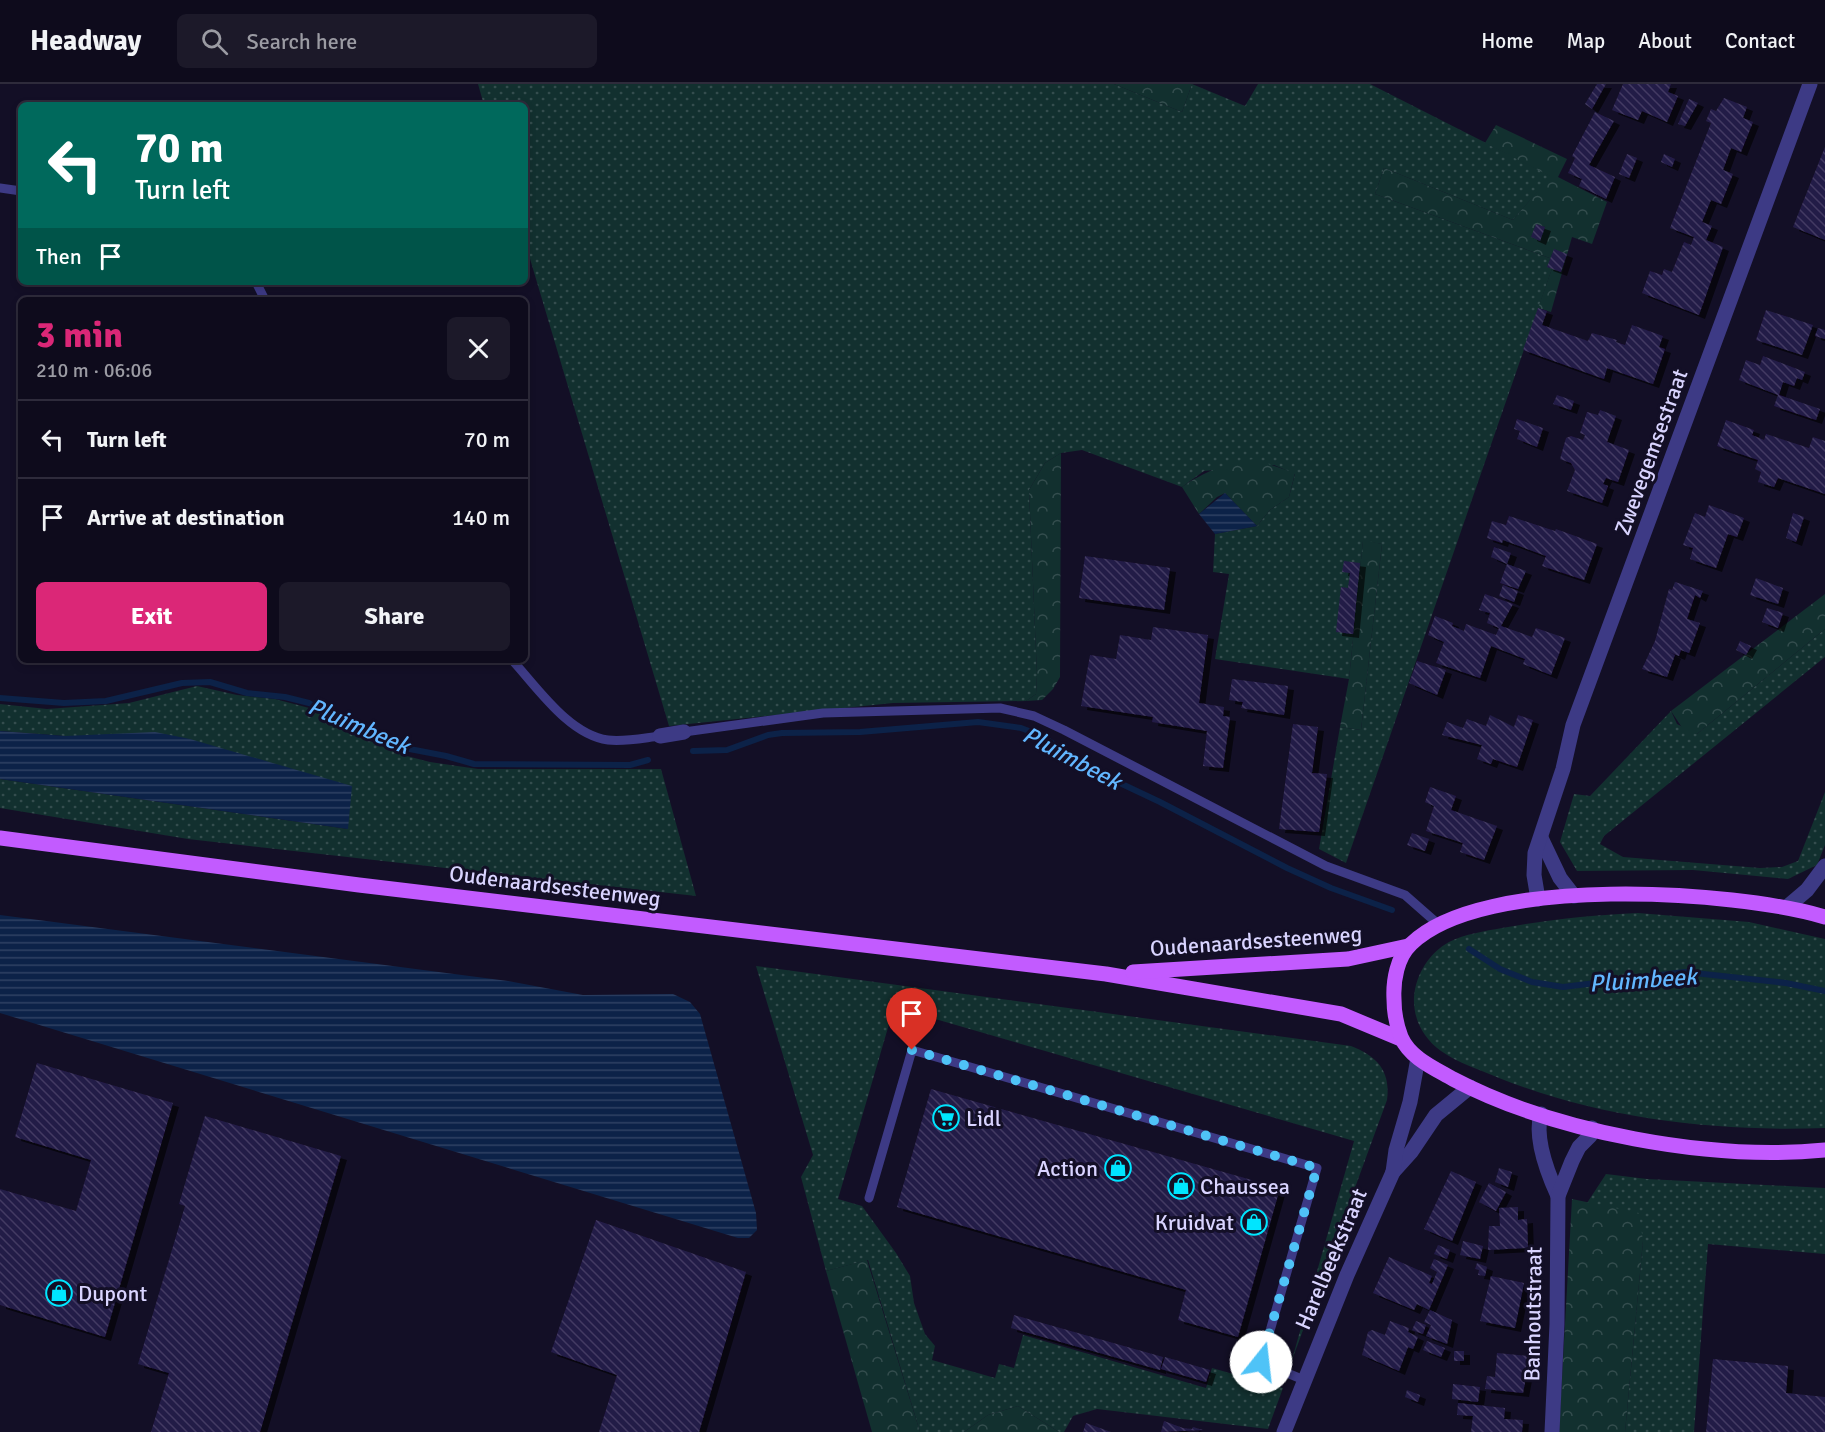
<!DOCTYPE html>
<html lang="en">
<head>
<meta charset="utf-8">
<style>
	body { margin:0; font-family:Signika,sans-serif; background:#1c1929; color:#f1f3f6; height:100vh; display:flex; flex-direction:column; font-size:22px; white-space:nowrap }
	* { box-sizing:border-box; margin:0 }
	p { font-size:20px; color:#9b9ba3 }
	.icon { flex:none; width:33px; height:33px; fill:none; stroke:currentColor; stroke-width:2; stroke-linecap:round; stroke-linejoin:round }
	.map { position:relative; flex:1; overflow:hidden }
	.sheet { position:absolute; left:18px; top:213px; width:510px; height:366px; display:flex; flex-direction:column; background:#0e0b1c; border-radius:9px; box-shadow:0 3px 9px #0003,0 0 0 2px #2e2b3b }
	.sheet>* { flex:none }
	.top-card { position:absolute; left:18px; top:18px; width:510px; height:183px; border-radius:9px; box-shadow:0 3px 9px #0003,0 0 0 2px #2e2b3b; background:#00695c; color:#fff; overflow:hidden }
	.pin { position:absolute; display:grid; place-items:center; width:51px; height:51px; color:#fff; margin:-62px -26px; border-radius:50% 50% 50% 0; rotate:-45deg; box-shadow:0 0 6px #0007 }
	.pin .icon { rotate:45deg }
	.me { position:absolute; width:66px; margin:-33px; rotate:16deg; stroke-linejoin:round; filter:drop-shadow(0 0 4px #0008) }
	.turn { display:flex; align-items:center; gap:21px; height:126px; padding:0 18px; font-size:27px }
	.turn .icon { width:78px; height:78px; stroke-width:2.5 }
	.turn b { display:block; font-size:42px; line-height:51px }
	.then { display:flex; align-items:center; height:57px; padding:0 18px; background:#0003; gap:12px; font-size:22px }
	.round { display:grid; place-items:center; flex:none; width:63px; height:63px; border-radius:9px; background:#1c1929 }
	.headline { display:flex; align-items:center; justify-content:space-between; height:102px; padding:0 18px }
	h1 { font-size:36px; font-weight:800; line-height:45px; color:#db2777 }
	.primary-button { display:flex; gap:12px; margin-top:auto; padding:12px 18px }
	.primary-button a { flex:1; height:69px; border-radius:9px; background:#db2777; color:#fff; font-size:24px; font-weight:800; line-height:69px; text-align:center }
	.primary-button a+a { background:#1c1929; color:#f1f3f6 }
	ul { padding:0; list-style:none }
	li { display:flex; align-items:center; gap:18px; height:78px; padding:0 18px; border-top:2px solid #2e2b3b }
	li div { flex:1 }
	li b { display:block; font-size:22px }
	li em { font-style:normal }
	header { display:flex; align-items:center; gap:36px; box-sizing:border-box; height:84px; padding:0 30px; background:#0e0b1c; border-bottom:2px solid #2e2b3b }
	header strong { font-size:28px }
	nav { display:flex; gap:33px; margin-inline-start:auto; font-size:21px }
	.search { width:420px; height:54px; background:#1c1929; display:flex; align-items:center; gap:15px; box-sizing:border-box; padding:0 21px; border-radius:9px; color:#9b9ba3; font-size:22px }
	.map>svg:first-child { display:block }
	.grass { fill:url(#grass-dots) }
	.forest { fill:url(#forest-crowns) }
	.water { fill:url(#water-rules) }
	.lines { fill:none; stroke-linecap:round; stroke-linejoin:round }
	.stream { stroke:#0c2248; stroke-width:6 }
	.building { fill:url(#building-back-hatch); filter:url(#shadow) }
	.service { stroke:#3d3a85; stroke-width:9 }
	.minor { stroke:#3d3a85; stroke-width:15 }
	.tertiary { stroke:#3d3a85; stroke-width:15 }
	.primary { stroke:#c25bff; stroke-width:15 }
	.route { stroke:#4fc3f7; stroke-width:10; stroke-dasharray:0 18 }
	.labels { text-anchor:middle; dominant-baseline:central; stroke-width:6; stroke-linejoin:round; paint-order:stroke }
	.street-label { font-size:22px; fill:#d9d4ff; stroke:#130f26 }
	.poi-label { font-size:22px; fill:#d9d4ff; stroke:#130f26; text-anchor:start }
	.water-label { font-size:24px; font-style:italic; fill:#62b6ff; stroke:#130f26 }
</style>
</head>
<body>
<header>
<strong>Headway</strong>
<div class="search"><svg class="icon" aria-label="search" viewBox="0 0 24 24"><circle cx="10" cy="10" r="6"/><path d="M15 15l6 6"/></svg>Search here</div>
<nav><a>Home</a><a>Map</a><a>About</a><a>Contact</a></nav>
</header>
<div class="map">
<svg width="1825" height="1348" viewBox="0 0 1825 1348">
	<defs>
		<pattern id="grass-dots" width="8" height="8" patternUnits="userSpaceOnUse" patternTransform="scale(1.5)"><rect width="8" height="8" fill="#12302f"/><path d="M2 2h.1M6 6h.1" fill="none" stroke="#344d4e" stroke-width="1.8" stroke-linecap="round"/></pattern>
		<pattern id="forest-crowns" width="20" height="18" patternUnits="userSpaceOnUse" patternTransform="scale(1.5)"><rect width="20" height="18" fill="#12302f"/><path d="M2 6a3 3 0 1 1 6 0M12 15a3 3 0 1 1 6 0" fill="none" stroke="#344d4e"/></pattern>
		<pattern id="water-rules" width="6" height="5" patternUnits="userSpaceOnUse" patternTransform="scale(1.5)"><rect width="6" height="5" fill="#0c2248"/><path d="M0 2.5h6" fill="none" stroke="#2f4163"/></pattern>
		<pattern id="building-back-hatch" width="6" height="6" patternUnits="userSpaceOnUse" patternTransform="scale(1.5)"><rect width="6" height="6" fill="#241b47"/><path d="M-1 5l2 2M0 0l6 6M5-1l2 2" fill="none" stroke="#433b63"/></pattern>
		<filter id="shadow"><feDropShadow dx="6" dy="4" stdDeviation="0" flood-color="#0009"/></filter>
	</defs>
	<rect width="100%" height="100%" fill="#130f26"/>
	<g class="grass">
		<polygon points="478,0 1114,0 1182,28 1192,0 1245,22 1258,0 1370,0 1551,92 1513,136 1384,84 1375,110 1555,176 1346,779 1319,765 1340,643 1361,646 1382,460 1363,457 1349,595 1215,575 1229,490 1213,488 1215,450 1257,442 1270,426 1289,413 1295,390 1274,381 1204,387 1182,403 1082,366 1061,369 1045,379 1029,406 1037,591 1036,610 1026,617 893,619 669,642 525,158 525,21 484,21"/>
		<polygon points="1825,545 1825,573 1604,752 1600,760 1623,773 1760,784 1782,783 1798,777 1825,708 1825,761 1817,781 1788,795 1693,786 1577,787 1560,758 1574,710 1590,712 1671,627 1677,640 1697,650"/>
		<polygon points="197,602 237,611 275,615 313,625 361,653 403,671 430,678 478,685 661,685 696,812 188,755 0,724 0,695 348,745 65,652 0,647 0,620 47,625 129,619"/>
		<path d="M 1638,829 L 1749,838 L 1825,855 L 1825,1044 C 1715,1048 1602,1035 1499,994 C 1480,986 1458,979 1441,967 C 1423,954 1413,935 1414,913 C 1416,890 1429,869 1449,858 C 1465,850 1485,847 1502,844 C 1548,836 1591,831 1638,829 Z"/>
		<path d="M 756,882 L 1351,962 C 1377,972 1391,987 1387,1016 L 1291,1279 L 1354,1057 L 894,923 L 838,1115 L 862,1122 L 896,1169 L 910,1192 L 914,1219 L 925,1250 L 935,1262 L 932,1276 L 995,1294 L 999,1280 L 1014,1284 L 1023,1251 L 1206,1304 L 1212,1284 L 1283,1304 L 1268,1345 L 1097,1325 L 1073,1332 L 1064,1348 L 1059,1348 L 1018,1322 L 988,1331 L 964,1348 L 920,1348 L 868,1176 L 826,1187 L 801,1093 L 813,1071 Z"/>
		<polygon points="1606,1090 1647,1095 1825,1104 1825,1170 1708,1160 1694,1348 1625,1348 1643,1157 1587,1119"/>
	</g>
	<g class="forest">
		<polygon points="1114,0 1192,0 1182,28"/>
		<polygon points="1496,41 1567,75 1558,93 1607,118 1592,160 1572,153 1551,228 1538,224 1555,176 1375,110 1384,84 1513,136 1550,92 1485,59"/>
		<polygon points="1061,369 1060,593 1053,605 1042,616 1026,617 1036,610 1037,591 1029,406 1045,379"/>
		<path d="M 1254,375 L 1295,389 L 1289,413 L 1270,426 L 1257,442 L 1225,409 L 1217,413 L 1199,430 L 1182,403 C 1206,387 1225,379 1254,375 Z"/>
		<polygon points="1363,456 1382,460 1361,646 1340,643 1349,595"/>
		<polygon points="1825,510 1825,545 1697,650 1685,648 1671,627"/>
		<polygon points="1572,1115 1639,1129 1643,1157 1625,1348 1559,1348"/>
		<polygon points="867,1176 920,1348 872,1348 826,1187"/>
		<polygon points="1018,1322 1059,1348 964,1348 988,1331"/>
	</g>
	<g class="water">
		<polygon points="1225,409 1257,442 1215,450 1199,430"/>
		<polygon points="0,647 65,652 155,648 190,655 352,702 348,745 0,695"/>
		<polygon points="0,831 508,897 583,911 673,910 690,918 700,930 756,1129 757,1146 749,1154 738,1154 0,929"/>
	</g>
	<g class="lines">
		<g class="stream">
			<polyline points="0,614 64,619 106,617 182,599 210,598 247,609 285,613 309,619 351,644 394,662 446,672 474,680 630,681 648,676"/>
			<polyline points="693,667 727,666 768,651 782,649 860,648 978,638 1021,644 1042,652 1086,683 1160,718 1287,784 1331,804 1392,826"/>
			<polyline points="1469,865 1500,885 1532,898 1563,903 1685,888 1786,899 1825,907"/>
		</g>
	</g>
	<g class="building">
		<polygon points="1597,0 1606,0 1592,25 1585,20"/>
		<polygon points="1623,0 1671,0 1668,8 1678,12 1667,38 1642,27 1638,36 1612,26"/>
		<polygon points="1724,14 1747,23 1743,34 1753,38 1741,68 1731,64 1723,86 1733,90 1721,120 1711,116 1702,138 1712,142 1706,156 1723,163 1699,231 1642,209 1650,187 1662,191 1664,185 1672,188 1684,158 1691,161 1694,153 1670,144 1711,39 1706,37 1711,25 1716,27"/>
		<polygon points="1689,15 1698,19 1685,42 1678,40"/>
		<polygon points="1595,28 1614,37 1589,81 1615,93 1606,115 1579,102 1582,95 1568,89 1575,74 1572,72"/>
		<polygon points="1825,63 1825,156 1793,143"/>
		<polygon points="1627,70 1637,74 1629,94 1619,90"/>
		<polygon points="1664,70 1675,75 1672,83 1661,78"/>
		<polygon points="1536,140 1545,143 1540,157 1531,153"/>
		<polygon points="1554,165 1567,170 1561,188 1547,183"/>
		<polygon points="1538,224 1547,227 1542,241 1588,257 1592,249 1617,256 1616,258 1625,261 1632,241 1663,252 1659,263 1665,265 1653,300 1607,284 1604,295 1523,266"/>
		<polygon points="1766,226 1813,241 1802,271 1756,256"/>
		<polygon points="1818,244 1825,246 1825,255 1815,252"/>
		<polygon points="1763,272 1805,288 1802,296 1797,294 1794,302 1783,298 1779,311 1820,325 1816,336 1774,322 1778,311 1739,296 1746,276 1760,281"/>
		<polygon points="1557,311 1574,317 1571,326 1553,320"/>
		<polygon points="1600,326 1616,332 1607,358 1629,366 1618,398 1606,394 1603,400 1608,402 1602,419 1567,407 1575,386 1571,379 1560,375 1566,354 1571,352 1583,356 1585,351 1580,349 1587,328 1598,331"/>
		<polygon points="1517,335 1543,344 1537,363 1517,355 1520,347 1514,345"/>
		<polygon points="1726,336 1754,346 1752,351 1764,356 1766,350 1809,364 1813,353 1825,357 1825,410 1778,394 1774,403 1758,398 1761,388 1755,385 1758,376 1717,362"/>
		<polygon points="1709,421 1744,434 1737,453 1728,450 1716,484 1690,475 1693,464 1683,461 1695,429 1705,433"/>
		<polygon points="1793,429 1804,433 1796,458 1786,454"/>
		<polygon points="1509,432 1555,447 1556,445 1597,460 1584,496 1542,482 1546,472 1503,456 1502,459 1487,454 1492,437 1506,441"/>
		<polygon points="1494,463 1511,469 1507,480 1491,473"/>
		<polygon points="1085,472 1170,484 1164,526 1079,514"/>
		<polygon points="1344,477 1360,479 1353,550 1336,548 1341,503 1348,504 1350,489 1342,488"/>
		<polygon points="1507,480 1526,487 1518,505 1500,499"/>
		<polygon points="1756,494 1783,504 1778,520 1750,511"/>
		<polygon points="1675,498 1703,507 1700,514 1695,511 1687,535 1700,539 1689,569 1681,566 1679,572 1669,568 1675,571 1667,593 1642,585 1655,557 1669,505 1672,506"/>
		<polygon points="1503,501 1518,507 1514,518 1499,512"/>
		<polygon points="1485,510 1513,520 1501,542 1532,553 1536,544 1565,554 1551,591 1523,580 1525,575 1491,562 1480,594 1436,579 1444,558 1428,551 1435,532 1453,539 1452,542 1464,547 1466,540 1496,551 1499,544 1487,539 1490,529 1479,526"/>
		<polygon points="1767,524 1783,529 1778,544 1762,538"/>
		<polygon points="1153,543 1208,551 1199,619 1224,623 1223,632 1230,633 1223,684 1203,682 1207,647 1152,638 1153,633 1081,622 1090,571 1116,575 1120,551 1151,556"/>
		<polygon points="1740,557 1751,562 1746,571 1736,566"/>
		<polygon points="1417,577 1446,586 1437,611 1409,599"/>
		<polygon points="1232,595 1288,602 1284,631 1241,624 1243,618 1229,616"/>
		<polygon points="1490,631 1514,643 1518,631 1533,636 1517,683 1493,675 1491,680 1477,675 1482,661 1442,651 1447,638 1463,644 1467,635 1486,642"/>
		<polygon points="1293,640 1318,643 1312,689 1327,690 1319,748 1279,745"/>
		<polygon points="1430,703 1456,712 1451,726 1497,742 1484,776 1460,768 1463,759 1426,747 1434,722 1425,718"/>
		<polygon points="1412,749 1429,755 1425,767 1407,761"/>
		<polygon points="37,979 173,1019 105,1253 0,1221 0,1105 76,1127 91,1076 15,1053"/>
		<polygon points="931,1005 1280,1104 1238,1253 1178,1236 1186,1206 897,1123"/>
		<polygon points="205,1032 341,1072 260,1348 151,1348 169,1289 138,1280 185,1122 179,1120"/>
		<polygon points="1499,1084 1512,1088 1508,1103 1495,1098"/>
		<polygon points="1451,1087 1476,1098 1452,1157 1424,1145"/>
		<polygon points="1489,1099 1506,1108 1496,1127 1479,1118"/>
		<polygon points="1518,1123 1518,1136 1527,1135 1528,1164 1488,1166 1489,1142 1500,1142 1499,1124"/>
		<polygon points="596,1136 746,1188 699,1348 599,1348 617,1291 551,1268"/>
		<polygon points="1463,1157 1483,1162 1480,1175 1460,1171"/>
		<polygon points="1438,1161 1450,1166 1447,1175 1434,1170"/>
		<polygon points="1389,1173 1432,1192 1429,1199 1432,1200 1437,1188 1430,1184 1434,1175 1448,1181 1429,1226 1417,1220 1414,1226 1373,1209"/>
		<polygon points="1477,1179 1487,1183 1485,1192 1478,1191 1479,1186 1475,1185"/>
		<polygon points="1491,1192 1524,1199 1515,1244 1480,1237"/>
		<polygon points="1430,1226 1452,1236 1447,1260 1426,1252 1431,1241 1424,1238"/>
		<polygon points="1014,1231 1163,1273 1160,1286 1011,1244"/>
		<polygon points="1390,1237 1409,1244 1408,1248 1418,1253 1413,1265 1408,1263 1399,1287 1362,1271 1368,1248 1372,1246 1385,1251"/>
		<polygon points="1416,1237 1426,1241 1423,1250 1412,1246"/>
		<polygon points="1427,1257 1445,1264 1441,1273 1423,1266"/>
		<rect x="1454" y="1267" width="10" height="10"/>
		<polygon points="1497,1269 1530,1272 1523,1309 1485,1305 1487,1292 1495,1293"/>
		<polygon points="1165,1273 1210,1286 1206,1298 1161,1285"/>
		<polygon points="1713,1275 1788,1282 1786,1309 1825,1313 1825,1348 1706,1348"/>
		<polygon points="1453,1300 1480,1303 1478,1318 1452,1315"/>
		<polygon points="1407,1306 1420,1311 1418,1318 1405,1313"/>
		<polygon points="1458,1319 1505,1324 1504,1335 1523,1336 1522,1348 1471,1348 1473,1332 1457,1331"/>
		<polygon points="1164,1337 1183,1344 1192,1345 1193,1343 1203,1346 1161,1348"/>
		<polygon points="1086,1339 1111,1348 1083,1348"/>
	</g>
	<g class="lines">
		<g class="service">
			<polyline points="0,104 21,107"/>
			<polyline points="256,198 265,216"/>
			<path d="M 512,576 C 537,603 569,651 608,656 C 625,658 643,654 660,652"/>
			<polyline points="684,648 823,629 1000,624 1034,632 1064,646 1326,782 1405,811 1438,840"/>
			<polyline points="869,1114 912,966 1317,1084 1261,1278 1304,1296"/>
		</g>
		<g class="minor">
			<polyline points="660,652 684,648"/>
			<polyline points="1541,754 1560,794 1574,812"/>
			<polyline points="1538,815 1534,791 1535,769 1563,685 1573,641 1810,0"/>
			<path d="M 1541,1030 C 1534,1054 1548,1090 1558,1112"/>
			<polyline points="1552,1348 1557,1240 1558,1112 1572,1077 1579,1063 1590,1052 1592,1044"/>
		</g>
		<g class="tertiary">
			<polyline points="1787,823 1807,806 1825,782"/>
			<polyline points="1393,1088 1411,1068 1436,1031 1470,1003"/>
			<polyline points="1284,1348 1347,1191 1393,1088 1396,1066 1410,1018 1418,974"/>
		</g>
		<g class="primary">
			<polyline points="0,754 359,801 1106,890 1341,930 1401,955"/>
			<path d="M 1825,833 C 1734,806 1482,790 1411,860 C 1397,873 1393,897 1394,915 C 1394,928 1396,940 1401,953 C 1410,974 1434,984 1453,995 C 1556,1049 1710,1077 1825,1066"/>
			<polyline points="1133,888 1348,875 1408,862"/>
		</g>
	</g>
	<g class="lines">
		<polyline class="route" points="912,966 1317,1084 1261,1278"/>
	</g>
	<defs>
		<g id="supermarket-ring" transform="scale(1.35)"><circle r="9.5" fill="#130f26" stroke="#00e5ff" stroke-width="1.5"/><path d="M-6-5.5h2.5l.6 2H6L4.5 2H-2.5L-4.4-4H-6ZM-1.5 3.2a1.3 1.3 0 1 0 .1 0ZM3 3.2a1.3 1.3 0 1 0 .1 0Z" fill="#00e5ff"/></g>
		<g id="shop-ring" transform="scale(1.35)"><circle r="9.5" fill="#130f26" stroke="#00e5ff" stroke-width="1.5"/><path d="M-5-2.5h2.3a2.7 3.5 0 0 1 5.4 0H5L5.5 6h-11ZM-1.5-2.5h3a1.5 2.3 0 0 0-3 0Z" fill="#00e5ff"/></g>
	</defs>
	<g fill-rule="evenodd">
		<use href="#supermarket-ring" x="946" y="1034"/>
		<use href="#shop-ring" x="1118" y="1084"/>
		<use href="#shop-ring" x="1181" y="1102"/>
		<use href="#shop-ring" x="1254" y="1138"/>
		<use href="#shop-ring" x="59" y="1209"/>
	</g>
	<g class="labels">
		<g class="street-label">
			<text transform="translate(1651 368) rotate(-70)">Zwevegemsestraat</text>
			<text transform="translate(555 802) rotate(7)">Oudenaardsesteenweg</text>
			<text transform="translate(1256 857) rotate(-4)">Oudenaardsesteenweg</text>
			<text transform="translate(1331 1175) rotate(-67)">Harelbeekstraat</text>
			<text transform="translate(1533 1230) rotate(-89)">Banhoutstraat</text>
		</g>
		<g class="poi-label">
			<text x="966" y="1034">Lidl</text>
			<text x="1098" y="1084" text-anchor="end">Action</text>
			<text x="1200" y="1102">Chaussea</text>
			<text x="1234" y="1138" text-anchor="end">Kruidvat</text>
			<text x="78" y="1209">Dupont</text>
		</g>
		<g class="water-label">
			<text transform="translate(359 642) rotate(23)">Pluimbeek</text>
			<text transform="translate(1072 674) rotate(28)">Pluimbeek</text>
			<text transform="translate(1643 896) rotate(-4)">Pluimbeek</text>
		</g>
	</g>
</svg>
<div class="pin" style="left:912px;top:966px;background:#d93025"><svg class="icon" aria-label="arrive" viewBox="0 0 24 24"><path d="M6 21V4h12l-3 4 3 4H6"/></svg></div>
<svg class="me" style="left:1261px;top:1278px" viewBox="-20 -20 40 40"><circle r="19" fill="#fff"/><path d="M0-13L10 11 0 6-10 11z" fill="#4fc3f7"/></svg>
<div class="top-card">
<div class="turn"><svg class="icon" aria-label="left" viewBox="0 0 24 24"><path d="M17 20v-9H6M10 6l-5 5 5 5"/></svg><div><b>70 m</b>Turn left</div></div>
<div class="then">Then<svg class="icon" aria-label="arrive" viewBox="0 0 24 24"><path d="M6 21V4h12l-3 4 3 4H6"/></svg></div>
</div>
<section class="sheet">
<div class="headline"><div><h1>3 min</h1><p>210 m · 06:06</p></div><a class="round"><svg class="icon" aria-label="close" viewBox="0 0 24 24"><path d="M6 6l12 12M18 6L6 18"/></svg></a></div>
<ul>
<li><svg class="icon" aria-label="left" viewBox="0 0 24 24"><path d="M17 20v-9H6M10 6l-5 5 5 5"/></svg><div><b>Turn left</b></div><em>70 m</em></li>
<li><svg class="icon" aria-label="arrive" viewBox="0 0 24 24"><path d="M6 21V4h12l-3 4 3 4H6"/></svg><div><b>Arrive at destination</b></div><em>140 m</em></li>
</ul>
<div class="primary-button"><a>Exit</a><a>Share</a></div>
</section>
</div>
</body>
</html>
